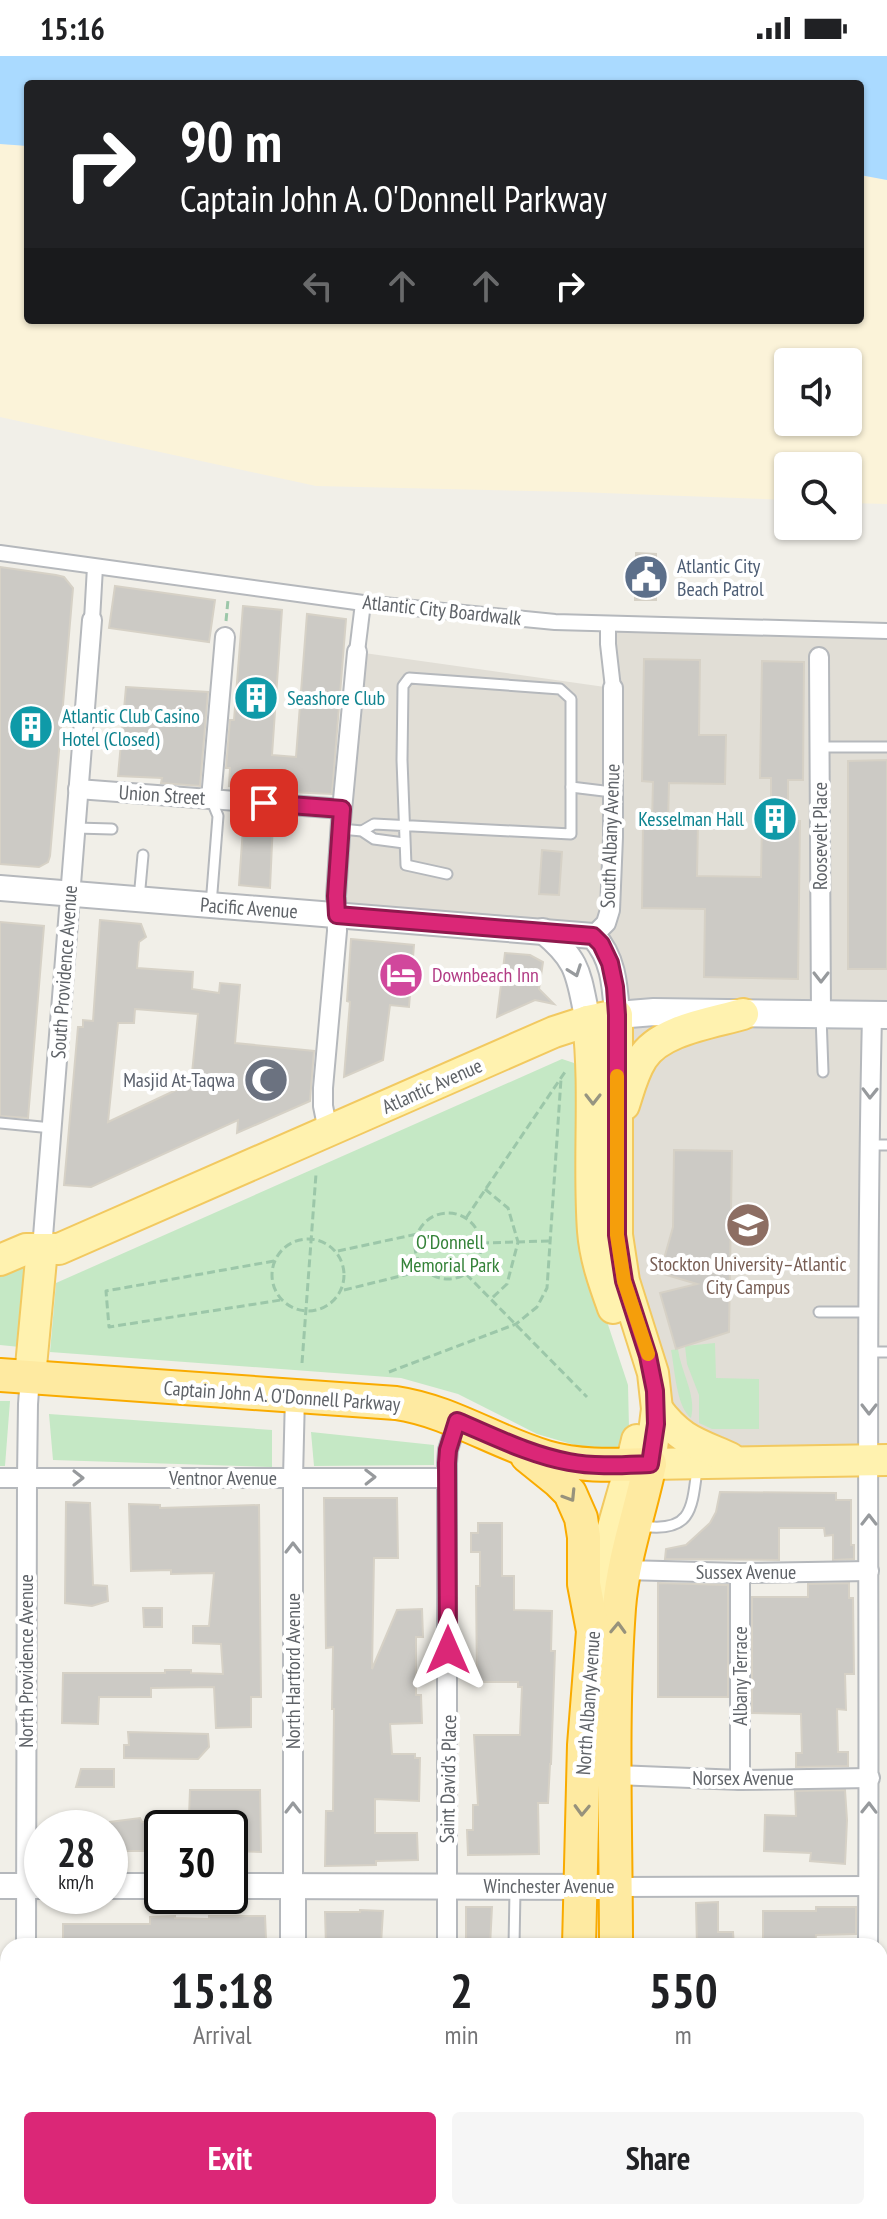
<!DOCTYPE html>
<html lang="en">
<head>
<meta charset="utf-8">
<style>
	body { margin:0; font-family:"PT Sans Narrow",sans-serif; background:#f6f6f6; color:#202124; height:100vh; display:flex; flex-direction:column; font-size:30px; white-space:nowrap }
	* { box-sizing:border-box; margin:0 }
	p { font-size:26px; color:#757577 }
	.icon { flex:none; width:44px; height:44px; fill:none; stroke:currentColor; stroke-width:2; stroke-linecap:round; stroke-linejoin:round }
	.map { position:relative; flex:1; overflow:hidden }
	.sheet { position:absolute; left:0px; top:1882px; width:888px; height:282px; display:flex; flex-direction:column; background:#fff; border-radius:24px 24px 0 0; box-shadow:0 2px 6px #0004 }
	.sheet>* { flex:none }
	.guide { position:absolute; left:24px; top:24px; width:840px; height:244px; border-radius:8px; box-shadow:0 2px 6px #0004; background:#202124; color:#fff; overflow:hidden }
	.tools { position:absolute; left:774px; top:292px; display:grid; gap:16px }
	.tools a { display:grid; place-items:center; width:88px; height:88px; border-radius:8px; background:#fff; box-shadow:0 2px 6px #0004; font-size:40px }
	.speed { position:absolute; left:24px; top:1754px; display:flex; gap:16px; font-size:40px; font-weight:700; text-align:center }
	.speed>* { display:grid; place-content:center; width:104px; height:104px; border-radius:50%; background:#fff; box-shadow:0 2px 6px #0004; line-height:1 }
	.speed small { font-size:20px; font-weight:400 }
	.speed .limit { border:4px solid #111; border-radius:12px; background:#fff; color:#111 }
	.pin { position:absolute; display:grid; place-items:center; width:68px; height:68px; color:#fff; margin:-34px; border-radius:16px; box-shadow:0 4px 12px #0006 }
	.me { position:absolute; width:88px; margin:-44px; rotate:0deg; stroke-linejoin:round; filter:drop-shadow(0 0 6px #0008) }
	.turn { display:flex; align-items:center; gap:28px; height:168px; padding:0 24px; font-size:36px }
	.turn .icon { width:104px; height:104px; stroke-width:2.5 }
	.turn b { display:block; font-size:56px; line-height:68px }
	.lanes { display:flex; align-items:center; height:76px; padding:0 24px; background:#0003; justify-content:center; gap:40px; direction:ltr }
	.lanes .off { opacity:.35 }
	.eta { display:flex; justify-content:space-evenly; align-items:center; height:136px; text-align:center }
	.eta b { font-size:48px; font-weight:800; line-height:56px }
	.action { display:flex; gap:16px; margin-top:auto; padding:16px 24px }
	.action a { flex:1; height:92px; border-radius:8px; background:#db2777; color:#fff; font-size:32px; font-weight:800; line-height:92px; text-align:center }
	.action a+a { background:#f6f6f6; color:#202124 }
	.status { display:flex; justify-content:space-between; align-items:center; height:56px; padding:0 40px; background:#fff; direction:ltr }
	.status svg { height:22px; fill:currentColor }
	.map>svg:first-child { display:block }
	.education { fill:#e1ded6 }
	.green { fill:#c5e8c5 }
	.sand { fill:#fbf3d9; fill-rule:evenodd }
	.water { fill:#aadaff }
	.building { fill:#cccac5; stroke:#d6d1c6; stroke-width:2; fill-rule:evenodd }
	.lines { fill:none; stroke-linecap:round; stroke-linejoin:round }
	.service-casing { stroke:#b5b8bc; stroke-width:13 }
	.pedestrian-casing { stroke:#b5b8bc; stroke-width:18 }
	.minor-casing { stroke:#b5b8bc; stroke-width:22 }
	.tertiary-casing { stroke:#b5b8bc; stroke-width:28 }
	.secondary-casing { stroke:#b6babf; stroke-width:30 }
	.primary-casing { stroke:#f2c960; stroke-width:34 }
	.trunk-casing { stroke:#f9ab00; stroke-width:36 }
	.path { stroke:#9cc7a9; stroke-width:3; stroke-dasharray:8 4; stroke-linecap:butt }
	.service { stroke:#fff; stroke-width:9 }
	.pedestrian { stroke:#fff; stroke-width:14 }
	.minor { stroke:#fff; stroke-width:18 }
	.tertiary { stroke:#fff; stroke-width:24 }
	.secondary { stroke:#fff; stroke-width:26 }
	.primary { stroke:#fff2af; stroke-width:30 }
	.trunk { stroke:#feeaa1; stroke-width:32 }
	.oneway { stroke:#979a9d }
	.oneway2 { stroke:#979581 }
	.oneway3 { stroke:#97927c }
	.route-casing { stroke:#8e194d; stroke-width:20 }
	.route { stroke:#db2777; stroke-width:14 }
	.slow { stroke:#f59e0b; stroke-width:14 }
	.labels { text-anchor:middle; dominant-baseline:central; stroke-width:8; stroke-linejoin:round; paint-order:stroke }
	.service-label { font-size:20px; fill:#4e5e75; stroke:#fff; text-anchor:start }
	.street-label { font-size:20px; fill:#5f6368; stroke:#fff }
	.culture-label { font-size:20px; fill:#0d838f; stroke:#fff; text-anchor:start }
	.hotel-label { font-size:20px; fill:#b23c85; stroke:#fff; text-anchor:start }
	.worship-label { font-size:20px; fill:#5b616d; stroke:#fff; text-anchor:end }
	.park-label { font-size:20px; fill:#348238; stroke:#fff }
	.education-label { font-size:20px; fill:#785e54; stroke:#fff }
</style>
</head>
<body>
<div class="status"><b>15:16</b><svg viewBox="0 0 49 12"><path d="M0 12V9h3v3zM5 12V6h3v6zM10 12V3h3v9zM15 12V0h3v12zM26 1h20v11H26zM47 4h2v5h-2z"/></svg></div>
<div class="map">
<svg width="887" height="2163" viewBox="0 0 887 2163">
	<rect width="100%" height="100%" fill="#f1efe8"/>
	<polygon class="education" points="608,568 887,575 887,959 872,959 869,1405 669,1408 654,1385 624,1225 601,888 352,860 336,840 357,596 612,632"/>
	<g class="green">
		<polygon points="562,1003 574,1007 580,1017 583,1193 628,1329 629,1372 627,1386 623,1393 604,1394 578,1390 537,1378 458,1338 401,1322 50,1296 56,1227"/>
		<polygon points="27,1208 20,1291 0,1289 0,1219"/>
		<polygon points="715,1287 716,1322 759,1323 759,1373 712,1373 699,1367 699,1339 687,1308 685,1290"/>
		<path d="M 678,1293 C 681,1316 697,1340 691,1362 C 676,1350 675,1314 671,1294 Z"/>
		<polygon points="0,1345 10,1345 5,1410 0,1410"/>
		<polygon points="49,1358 272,1374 272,1411 53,1404"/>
		<polygon points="311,1376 434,1389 434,1409 314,1410"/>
	</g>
	<path class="sand" d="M 0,88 L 28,90 L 28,264 L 860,264 L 860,119 L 887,124 L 887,448 L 848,447 L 848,410 L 788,410 L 788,444 L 577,436 L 316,430 L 0,361 ZM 788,306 L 848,306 L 848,366 L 788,366 Z"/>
	<g class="water">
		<polygon points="0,0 887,0 887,124 860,119 860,28 28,28 28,90 0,88"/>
		<polygon points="880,2008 887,2008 887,2163 246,2163 258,2156 880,2156"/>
	</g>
	<g class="building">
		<polygon points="636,497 656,498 656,544 635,544"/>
		<polygon points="0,511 56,519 64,521 73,532 50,800 48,806 39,811 0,808"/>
		<polygon points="115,530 215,544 209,586 109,572"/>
		<polygon points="243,550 282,554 272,699 296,701 307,558 346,563 332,738 245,734 245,731 229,730 230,712 226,712 230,664 234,664"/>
		<polygon points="644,603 700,604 699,679 726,679 725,728 669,727 668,766 698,766 697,820 761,821 762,761 771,761 771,722 760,722 762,605 804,606 803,724 788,724 788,765 800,765 798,923 704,921 705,853 642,852 643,767 652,767 653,726 642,725"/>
		<polygon points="126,631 208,636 200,730 161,727 162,722 118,720"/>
		<polygon points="887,704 887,913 848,913 848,705"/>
		<polygon points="244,758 279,760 278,766 273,766 270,832 239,829"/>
		<polygon points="542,794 562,796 559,839 539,838"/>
		<path d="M 100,864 L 141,868 L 146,881 L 139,886 L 137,912 L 193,916 L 192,933 L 219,937 L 220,927 L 240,929 L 235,987 L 314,995 L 310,1045 L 237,1077 L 238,1064 L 91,1131 L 64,1129 L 78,971 L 83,971 L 83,964 L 93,965 ZM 135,953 L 198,958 L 191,1027 L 108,1066 L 118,967 L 134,967 Z"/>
		<polygon points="0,866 44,870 28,1062 0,1060"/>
		<polygon points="351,883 414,889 409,951 390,949 383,1004 344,1021 350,946 347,945"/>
		<polygon points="505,897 530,899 543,906 539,933 554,948 535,944 497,961"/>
		<polygon points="674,1094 732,1095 729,1276 676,1293 660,1237 697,1228 660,1217 673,1171"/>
		<polygon points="720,1436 836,1437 836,1444 851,1444 851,1489 854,1489 854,1503 833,1504 833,1479 825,1480 824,1472 779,1472 779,1504 665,1503 666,1493 686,1489 710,1467 716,1456"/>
		<polygon points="324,1442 397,1442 398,1502 374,1502 372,1613 397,1554 422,1553 423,1581 416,1581 416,1639 421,1639 422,1667 390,1668 392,1698 415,1698 415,1702 420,1702 419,1745 375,1743 375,1777 417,1777 418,1804 376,1805 376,1809 325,1810 326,1755 333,1755 334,1653 332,1653 333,1591 326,1592"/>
		<polygon points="66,1446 90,1447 93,1529 107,1530 108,1545 92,1550 65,1547"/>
		<polygon points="129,1448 160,1449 160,1452 259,1449 261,1641 251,1641 251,1671 216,1672 214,1631 151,1632 151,1641 99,1641 98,1668 62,1667 63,1617 165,1617 165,1614 191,1614 191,1617 223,1618 221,1588 193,1587 193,1570 209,1570 214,1517 171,1518 171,1514 131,1515"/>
		<polygon points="478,1467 502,1467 502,1520 514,1520 514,1554 552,1555 551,1595 555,1595 551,1708 550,1708 548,1747 538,1747 539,1798 468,1799 467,1774 473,1774 473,1749 478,1749 474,1679 520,1679 522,1631 518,1631 518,1626 477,1626 476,1530 480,1530 480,1496 471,1496 471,1477 478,1477"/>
		<polygon points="658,1527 728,1529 728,1641 658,1641"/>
		<polygon points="849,1527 849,1542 853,1542 854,1618 845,1618 846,1654 837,1653 838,1696 848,1696 848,1710 796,1711 796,1697 802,1697 801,1658 752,1657 752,1541 808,1541 808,1528"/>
		<polygon points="143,1552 162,1552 162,1571 144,1571"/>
		<polygon points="128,1676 208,1678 209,1691 198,1703 124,1702 124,1689 129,1689"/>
		<polygon points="81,1713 114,1713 114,1731 76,1731"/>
		<polygon points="190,1734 260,1734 261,1796 230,1795 230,1772 204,1772 203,1760 189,1760"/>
		<polygon points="845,1734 847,1764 845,1808 810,1805 811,1797 764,1795 765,1759 796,1760 795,1735"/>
		<polygon points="140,1762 142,1766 145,1766 145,1795 110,1795 110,1766"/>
		<polygon points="718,1846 718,1876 733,1876 734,1890 697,1890 696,1847"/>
		<polygon points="466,1851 492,1851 490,1890 466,1890"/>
		<polygon points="816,1851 856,1851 856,1878 816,1879 815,1890 763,1890 763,1855 816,1855"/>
		<polygon points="360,1854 383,1855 381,1888 358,1887 358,1890 326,1890 325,1856 360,1856"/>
		<polygon points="175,1860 175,1862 209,1863 209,1860 265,1860 266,1883 230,1884 227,1884 227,1890 63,1890 63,1868 150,1868 150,1861"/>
	</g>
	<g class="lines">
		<g class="service-casing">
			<g id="service">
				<polyline points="820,691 887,691"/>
				<polyline points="571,731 612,736"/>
				<polyline points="76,772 112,773"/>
				<polyline points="341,773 362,775 374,783 404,787"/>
				<polyline points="362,775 374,768 571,778 571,643 560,633 409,622 403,630 402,704 406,809 447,818"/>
				<polyline points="139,843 143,799"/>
				<polyline points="211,849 218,760 211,743"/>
				<polyline points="821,959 823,1016"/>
				<polyline points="0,1067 52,1072"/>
				<polyline points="869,1089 887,1089"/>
				<polyline points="819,1256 869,1256"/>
				<polyline points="868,1296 887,1296"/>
				<path d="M 642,1470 C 691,1477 692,1454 697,1413"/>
				<polyline points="514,1890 515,1834"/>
			</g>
		</g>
		<g class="pedestrian-casing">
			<g id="pedestrian">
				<polyline points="0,497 363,547 555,566 887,575"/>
				<polyline points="92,564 95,511"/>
				<polyline points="608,568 608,588 613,632"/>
				<polyline points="357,596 363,547"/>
			</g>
		</g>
		<g class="minor-casing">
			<g id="minor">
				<polyline points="819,601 821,959"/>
				<polyline points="78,733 342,753"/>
				<polyline points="211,743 225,581"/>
				<polyline points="593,880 606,867 610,854 613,781 613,632"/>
				<polyline points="328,1075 323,1050 323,1032 337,875 336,840 341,765 357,596"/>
				<polyline points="42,1193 92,564"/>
				<polyline points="0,1422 447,1422"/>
				<polyline points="624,1514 740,1517 869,1515"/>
				<polyline points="740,1517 740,1724"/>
				<polyline points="616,1719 740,1724 870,1722"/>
				<polyline points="293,1830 293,1422 295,1339"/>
				<polyline points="616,1831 868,1830"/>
				<polyline points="26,1890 27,1422 28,1348 30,1321"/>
				<polyline points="447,1890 447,1407 448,1394 457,1365"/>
				<path d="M 868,1890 C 870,1580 865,1269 872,959"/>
			</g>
		</g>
		<g class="tertiary-casing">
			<g id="tertiary">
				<path d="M 0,832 L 593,880 C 614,902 615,931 617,959"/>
				<path d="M 543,875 C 581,906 578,920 588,965"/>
				<polyline points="0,1830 42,1830"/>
				<polyline points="110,1830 162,1830"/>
				<polyline points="230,1830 616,1831"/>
				<polyline points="293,1830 293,1890"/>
				<polyline points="187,2163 199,2156"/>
			</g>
		</g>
		<g class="secondary-casing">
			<polyline id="secondary" points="617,959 654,956 887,959"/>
		</g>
		<g class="primary-casing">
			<g id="primary">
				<path d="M 588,965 C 596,1035 588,1105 593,1175 C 595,1202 604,1227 613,1252"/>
				<path d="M 624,1049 C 629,1034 633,1017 642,1003 C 659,974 712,967 743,958"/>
				<polyline points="0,1204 26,1193 59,1193 554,976 588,965 617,959 617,1179 624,1225 653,1317 657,1353 650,1408 887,1404"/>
				<polyline points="30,1321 42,1193"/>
				<path d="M 657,1353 C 680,1384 696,1387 730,1402"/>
				<path d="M 594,1563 C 600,1502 623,1444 637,1384"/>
			</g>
		</g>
		<g class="trunk-casing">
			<g id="trunk">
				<path d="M 0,1319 L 396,1347 C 450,1355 495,1386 546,1401 C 580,1411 615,1409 650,1408 C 640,1456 623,1502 619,1552 C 611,1664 616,1778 616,1890"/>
				<polyline points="527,1400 558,1425 570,1437 581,1462 584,1481 584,1528 593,1575 584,1689 579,1890"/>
				<polyline points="581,2156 581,2163"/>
				<polyline points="617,2156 617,2163"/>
			</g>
		</g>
		<g class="path">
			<polyline points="226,565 228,544"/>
			<polyline points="485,1133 508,1152 518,1186 507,1228 491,1243"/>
			<circle cx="448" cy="1190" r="33"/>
			<polyline points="466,1162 567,1013"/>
			<circle cx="308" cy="1219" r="36"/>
			<polyline points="481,1187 549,1185"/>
			<polyline points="338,1195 417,1178"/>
			<polyline points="274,1205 106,1235 109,1271 281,1244"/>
			<polyline points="466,1218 587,1341"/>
			<polyline points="344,1234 425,1214"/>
			<polyline points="302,1307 316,1118"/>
			<polyline points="389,1316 516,1268 537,1251 547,1232 561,1023"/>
			<polyline points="0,2002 3,2021"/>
			<polyline points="0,2022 8,2020"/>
			<polyline points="0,2128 8,2127"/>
			<polyline points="43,2156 43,2163"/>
			<polyline points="90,2156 92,2163"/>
			<polyline points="164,2156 165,2163"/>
		</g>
		<use href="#service" class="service"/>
		<use href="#pedestrian" class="pedestrian"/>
		<use href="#minor" class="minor"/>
		<use href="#tertiary" class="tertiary"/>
		<use href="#secondary" class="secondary"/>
		<use href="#primary" class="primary"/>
		<use href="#trunk" class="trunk"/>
	</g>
	<defs><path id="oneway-chevron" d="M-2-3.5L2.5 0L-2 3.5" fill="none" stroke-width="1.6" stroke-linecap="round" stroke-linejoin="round" transform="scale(2)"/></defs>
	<g class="oneway">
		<use href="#oneway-chevron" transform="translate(575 915) rotate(70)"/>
		<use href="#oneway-chevron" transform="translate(821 921) rotate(90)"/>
		<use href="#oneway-chevron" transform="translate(870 1037) rotate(91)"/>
		<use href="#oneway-chevron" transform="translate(869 1353) rotate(90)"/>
		<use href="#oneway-chevron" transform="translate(370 1421) rotate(-1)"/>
		<use href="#oneway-chevron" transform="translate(78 1422)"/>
		<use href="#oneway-chevron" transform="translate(869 1464) rotate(-90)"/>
		<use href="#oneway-chevron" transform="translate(293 1492) rotate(-90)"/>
		<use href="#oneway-chevron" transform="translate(293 1752) rotate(-90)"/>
		<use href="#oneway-chevron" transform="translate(869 1752) rotate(-89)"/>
	</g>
	<use class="oneway2" href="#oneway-chevron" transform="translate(593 1043) rotate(90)"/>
	<g class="oneway3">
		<use href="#oneway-chevron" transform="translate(570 1440) rotate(58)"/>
		<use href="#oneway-chevron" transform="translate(618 1572) rotate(-88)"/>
		<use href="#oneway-chevron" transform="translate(582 1754) rotate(92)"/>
	</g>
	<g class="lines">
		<g class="route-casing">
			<path id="route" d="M 264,747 L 342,753 L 336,840 L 337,859 L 593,880 L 601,888 L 610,907 L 615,931 L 617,959 L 617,1179 L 624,1225 L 648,1300 L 655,1335 L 656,1368 L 650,1408 C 623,1409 595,1411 569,1406 C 530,1399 493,1380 457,1365 L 448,1394 L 447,1407 L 448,1594"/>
		</g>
		<use href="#route" class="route"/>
		<polyline class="slow" points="617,1020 617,1179 624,1225 648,1298"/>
	</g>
	<defs>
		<g id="civic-disc" transform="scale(2.3)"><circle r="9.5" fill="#5c6f8a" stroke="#fff"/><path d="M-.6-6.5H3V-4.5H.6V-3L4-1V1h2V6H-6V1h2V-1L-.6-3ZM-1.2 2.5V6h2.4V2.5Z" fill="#fff"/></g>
		<g id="building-disc" transform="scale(2.3)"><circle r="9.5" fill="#0f9aa8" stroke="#fff"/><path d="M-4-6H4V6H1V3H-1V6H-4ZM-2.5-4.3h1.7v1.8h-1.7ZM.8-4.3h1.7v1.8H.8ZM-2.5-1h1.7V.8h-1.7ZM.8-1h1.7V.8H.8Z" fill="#fff"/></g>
		<g id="hotel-disc" transform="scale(2.3)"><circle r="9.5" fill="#d1479c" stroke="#fff"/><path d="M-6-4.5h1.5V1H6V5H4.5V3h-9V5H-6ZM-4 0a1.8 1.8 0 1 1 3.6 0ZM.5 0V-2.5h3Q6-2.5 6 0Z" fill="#fff"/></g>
		<g id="mosque-disc" transform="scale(2.3)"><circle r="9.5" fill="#6b7280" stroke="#fff"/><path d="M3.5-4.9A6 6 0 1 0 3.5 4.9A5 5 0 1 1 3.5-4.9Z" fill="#fff"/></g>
		<g id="university-disc" transform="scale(2.3)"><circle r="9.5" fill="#8d6e63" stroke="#fff"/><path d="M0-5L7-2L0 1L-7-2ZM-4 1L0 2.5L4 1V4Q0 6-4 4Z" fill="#fff"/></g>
	</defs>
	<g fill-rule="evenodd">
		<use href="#civic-disc" x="646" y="521"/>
		<use href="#building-disc" x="256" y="642"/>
		<use href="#building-disc" x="31" y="671"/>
		<use href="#building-disc" x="775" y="763"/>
		<use href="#hotel-disc" x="401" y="919"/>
		<use href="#mosque-disc" x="266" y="1024"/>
		<use href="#university-disc" x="748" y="1169"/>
	</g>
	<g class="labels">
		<g class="service-label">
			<text x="677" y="510">Atlantic City<tspan x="677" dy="23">Beach Patrol</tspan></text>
		</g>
		<g class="street-label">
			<text transform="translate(442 554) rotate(6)">Atlantic City Boardwalk</text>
			<text transform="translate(162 739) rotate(4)">Union Street</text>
			<text transform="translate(610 780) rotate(-88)">South Albany Avenue</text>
			<text transform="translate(820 780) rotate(-90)">Roosevelt Place</text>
			<text transform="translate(249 852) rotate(4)">Pacific Avenue</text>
			<text transform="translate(64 916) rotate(-86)">South Providence Avenue</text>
			<text transform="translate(432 1030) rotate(-24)">Atlantic Avenue</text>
			<text transform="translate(282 1340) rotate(4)">Captain John A. O'Donnell Parkway</text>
			<text x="223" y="1422">Ventnor Avenue</text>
			<text x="746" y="1516">Sussex Avenue</text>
			<text transform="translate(26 1605) rotate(-90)">North Providence Avenue</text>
			<text transform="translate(293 1615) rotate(-90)">North Hartford Avenue</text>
			<text transform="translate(740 1620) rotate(-90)">Albany Terrace</text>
			<text transform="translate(588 1647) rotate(-86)">North Albany Avenue</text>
			<text x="743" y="1722">Norsex Avenue</text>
			<text transform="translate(448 1723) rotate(-89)">Saint David's Place</text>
			<text x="549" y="1830">Winchester Avenue</text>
		</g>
		<g class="culture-label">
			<text x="287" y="642">Seashore Club</text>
			<text x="62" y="660">Atlantic Club Casino<tspan x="62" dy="23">Hotel (Closed)</tspan></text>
			<text x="744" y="763" text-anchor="end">Kesselman Hall</text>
		</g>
		<g class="hotel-label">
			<text x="432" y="919">Downbeach Inn</text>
		</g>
		<g class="worship-label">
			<text x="235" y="1024">Masjid At-Taqwa</text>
		</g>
		<g class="park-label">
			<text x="450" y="1186">O'Donnell<tspan x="450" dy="23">Memorial Park</tspan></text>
		</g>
		<g class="education-label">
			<text x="748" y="1208">Stockton University–Atlantic<tspan x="748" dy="23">City Campus</tspan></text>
		</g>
	</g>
</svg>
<div class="tools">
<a><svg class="icon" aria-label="sound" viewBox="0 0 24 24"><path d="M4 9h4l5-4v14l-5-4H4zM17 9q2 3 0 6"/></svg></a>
<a><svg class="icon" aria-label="search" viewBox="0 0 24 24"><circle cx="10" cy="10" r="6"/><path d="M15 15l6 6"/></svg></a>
</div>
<div class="speed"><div>28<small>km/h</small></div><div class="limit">30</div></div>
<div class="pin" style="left:264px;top:747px;background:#d93025"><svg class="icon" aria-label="arrive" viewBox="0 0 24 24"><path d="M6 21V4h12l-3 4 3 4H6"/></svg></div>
<svg class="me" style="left:448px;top:1594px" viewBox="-20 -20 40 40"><path d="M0-17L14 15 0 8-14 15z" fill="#db2777" stroke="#fff" stroke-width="4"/></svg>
<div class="guide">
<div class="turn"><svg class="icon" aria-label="right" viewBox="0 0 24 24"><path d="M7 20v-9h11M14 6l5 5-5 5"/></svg><div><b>90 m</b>Captain John A. O'Donnell Parkway</div></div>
<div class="lanes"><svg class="icon off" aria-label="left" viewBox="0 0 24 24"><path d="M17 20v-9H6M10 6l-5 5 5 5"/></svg><svg class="icon off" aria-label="ahead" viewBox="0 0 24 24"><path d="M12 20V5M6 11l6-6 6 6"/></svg><svg class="icon off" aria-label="ahead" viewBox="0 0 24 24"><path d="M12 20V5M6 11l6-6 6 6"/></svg><svg class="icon" aria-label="right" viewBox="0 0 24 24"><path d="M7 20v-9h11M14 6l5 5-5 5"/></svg></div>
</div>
<section class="sheet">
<div class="eta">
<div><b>15:18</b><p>Arrival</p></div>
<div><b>2</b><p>min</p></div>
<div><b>550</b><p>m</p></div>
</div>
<div class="action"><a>Exit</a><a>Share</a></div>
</section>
</div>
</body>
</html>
